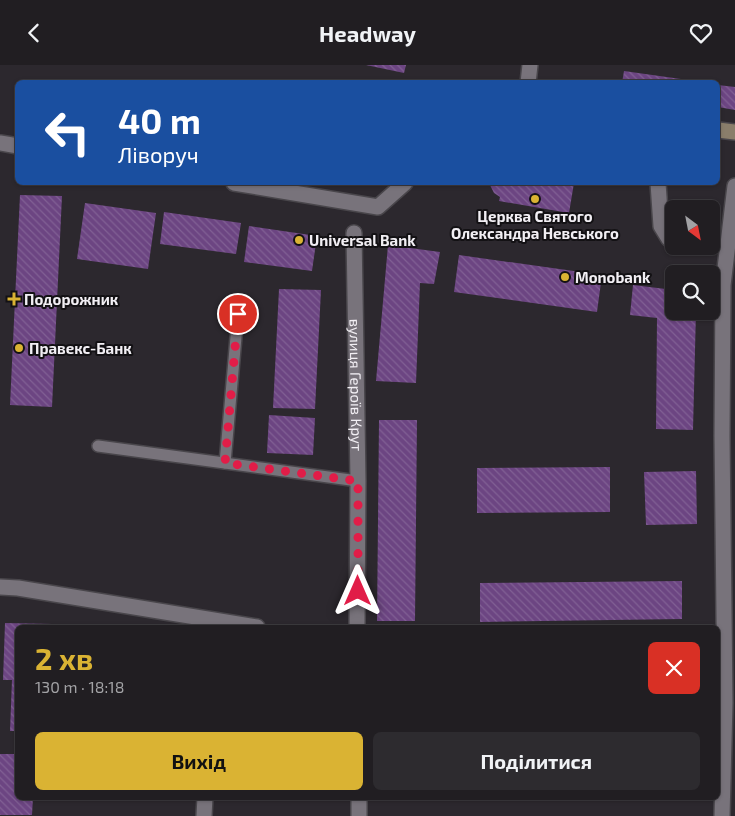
<!DOCTYPE html>
<html lang="uk">
<head>
<meta charset="utf-8">
<style>
	body { margin:0; font-family:"Exo 2",sans-serif; background:#2d2b2f; color:#f1f3f6; height:100vh; display:flex; flex-direction:column; font-size:19px; white-space:nowrap }
	* { box-sizing:border-box; margin:0 }
	p { font-size:16px; color:#a2a2a5 }
	.icon { flex:none; width:28px; height:28px; fill:none; stroke:currentColor; stroke-width:2; stroke-linecap:round; stroke-linejoin:round }
	.map { position:relative; flex:1; overflow:hidden }
	.side { position:absolute; left:15px; top:560px; width:705px; height:175px; display:flex; flex-direction:column; background:#211e22; border-radius:8px; box-shadow:0 1px 4px #0004,0 0 0 1px #3e3c40 }
	.side>* { flex:none }
	.top-card { position:absolute; left:15px; top:15px; width:705px; height:105px; border-radius:8px; box-shadow:0 1px 4px #0004,0 0 0 1px #3e3c40; background:#1a4fa0; color:#fff; overflow:hidden }
	.needle { width:32px; rotate:148deg }
	.tools { position:absolute; left:665px; top:135px; display:grid; gap:10px }
	.tools a { display:grid; place-items:center; width:55px; height:55px; border-radius:8px; background:#211e22; box-shadow:0 1px 4px #0004,0 0 0 1px #3e3c40; font-size:25px }
	.pin { position:absolute; display:grid; place-items:center; width:42px; height:42px; color:#fff; margin:-21px; border:2px solid #fff; border-radius:50%; box-shadow:0 1px 5px #0007 }
	.me { position:absolute; width:55px; margin:-28px; rotate:0deg; stroke-linejoin:round; filter:drop-shadow(0 0 4px #0008) }
	.turn { display:flex; align-items:center; gap:18px; height:105px; padding:0 20px; font-size:22px }
	.turn .icon { width:65px; height:65px; stroke-width:2.5 }
	.turn b { display:block; font-size:35px; line-height:42px }
	.round { display:grid; place-items:center; flex:none; width:52px; height:52px; border-radius:8px; background:#2d2b2f }
	.headline { display:flex; align-items:center; justify-content:space-between; height:85px; padding:0 20px }
	h1 { font-size:30px; font-weight:700; line-height:38px; color:#dab333 }
	.primary-button { display:flex; gap:10px; margin-top:auto; padding:10px 20px }
	.primary-button a { flex:1; height:58px; border-radius:8px; background:#dab333; color:#111; font-size:20px; font-weight:700; line-height:58px; text-align:center }
	.primary-button a+a { background:#2d2b2f; color:#f1f3f6 }
	header { display:flex; justify-content:space-between; align-items:center; height:65px; padding:0 20px; background:#211e22; font-size:22px; font-weight:700 }
	.map>svg:first-child { display:block }
	.building { fill:url(#building-back-hatch) }
	.lines { fill:none; stroke-linecap:round; stroke-linejoin:round }
	.lane-casing { stroke:#49464b; stroke-width:14 }
	.street-casing { stroke:#49464b; stroke-width:18 }
	.secondary-casing { stroke:#49464b; stroke-width:18 }
	.lane { stroke:#78737b; stroke-width:11 }
	.street { stroke:#78737b; stroke-width:15 }
	.secondary { stroke:#8a7e6b; stroke-width:15 }
	.route { stroke:#e11d48; stroke-width:9; stroke-dasharray:0 16.2 }
	.poi-dot { fill:#dab333; stroke:#131114; stroke-width:2 }
	.labels { text-anchor:middle; dominant-baseline:central; stroke-width:4; stroke-linejoin:round; paint-order:stroke }
	.poi-label { font-size:15px; font-weight:bold; fill:#f2eff4; stroke:#131114; text-anchor:start }
	.street-label { font-size:15px; fill:#f2eff4; stroke:#131114 }
</style>
</head>
<body>
<header><svg class="icon" aria-label="back" viewBox="0 0 24 24"><path d="M15 5l-7 7 7 7"/></svg>Headway<svg class="icon" aria-label="heart" viewBox="0 0 24 24"><path d="M12 20l-8-8c-3-5 5-10 8-4 3-6 11-1 8 4z"/></svg></header>
<div class="map">
<svg width="735" height="751" viewBox="0 0 735 751">
	<defs>
		<pattern id="building-back-hatch" width="6" height="6" patternUnits="userSpaceOnUse" patternTransform="scale(1.25)"><rect width="6" height="6" fill="#6c4582"/><path d="M-1 5l2 2M0 0l6 6M5-1l2 2" fill="none" stroke="#816094"/></pattern>
	</defs>
	<rect width="100%" height="100%" fill="#2c282e"/>
	<g class="building">
		<polygon points="366,0 406,0 404,8"/>
		<polygon points="624,6 695,16 695,18 622,18"/>
		<polygon points="718,20 735,22 735,45 718,42"/>
		<polygon points="489,118 574,118 569,148 499,136 500,132 494,128"/>
		<polygon points="20,130 62,131 52,342 10,340"/>
		<polygon points="85,138 156,148 148,204 77,194"/>
		<polygon points="164,147 241,158 236,189 160,179"/>
		<polygon points="249,161 317,171 312,206 244,197"/>
		<polygon points="388,180 440,187 434,219 420,218 416,318 376,316"/>
		<polygon points="459,190 602,210 597,247 454,227"/>
		<polygon points="633,220 674,225 674,246 696,246 693,365 656,364 657,253 630,250"/>
		<polygon points="279,224 321,225 315,344 273,343"/>
		<polygon points="269,350 315,353 313,390 267,388"/>
		<polygon points="379,355 417,355 415,556 377,556"/>
		<polygon points="610,402 610,447 477,448 477,403"/>
		<polygon points="696,406 697,459 646,460 644,407"/>
		<polygon points="682,516 682,554 480,557 480,518"/>
		<polygon points="5,558 52,559 52,562 18,562 18,666 10,666 12,615 3,615"/>
		<polygon points="0,689 18,689 18,732 33,732 32,750 0,750"/>
	</g>
	<g class="lines">
		<g class="lane-casing">
			<g id="lane">
				<polyline points="98,381 358,416"/>
				<polyline points="225,398 238,249"/>
			</g>
		</g>
		<g class="street-casing">
			<g id="street">
				<polyline points="528,18 530,0"/>
				<polyline points="0,78 18,81"/>
				<polyline points="234,118 378,142 405,118"/>
				<polyline points="658,118 661,161 669,174 674,175"/>
				<path id="s1" d="M 354,168 L 358,416 L 357,562"/>
				<polyline points="0,522 18,523 257,562"/>
				<polyline points="359,732 359,751"/>
				<polyline points="204,751 205,732"/>
				<polyline points="722,751 725,638 722,371 723,220 735,121"/>
			</g>
		</g>
		<g class="secondary-casing">
			<polyline id="secondary" points="718,65 735,67"/>
		</g>
		<use href="#lane" class="lane"/>
		<use href="#street" class="street"/>
		<use href="#secondary" class="secondary"/>
	</g>
	<g class="lines">
		<polyline class="route" points="238,249 225,398 358,416 358,526"/>
	</g>
	<g class="poi-dot">
		<circle cx="535" cy="134" r="5"/>
		<circle cx="299" cy="175" r="5"/>
		<circle cx="565" cy="212" r="5"/>
		<path d="M11.5 226.5h5v5h5v5h-5v5h-5v-5h-5v-5h5z"/>
		<circle cx="19" cy="283" r="5"/>
	</g>
	<g class="labels">
		<g class="poi-label">
			<text x="535" y="151" text-anchor="middle">Церква Святого<tspan x="535" dy="17">Олександра Невського</tspan></text>
			<text x="309" y="175">Universal Bank</text>
			<text x="575" y="212">Monobank</text>
			<text x="24" y="234">Подорожник</text>
			<text x="29" y="283">Правекс-Банк</text>
		</g>
		<g class="street-label">
			<text stroke="none"><textPath href="#s1" startOffset="152">вулиця Героїв Крут</textPath></text>
		</g>
	</g>
</svg>
<div class="tools">
<a><svg class="needle" viewBox="-14 -14 28 28"><path d="M0-13l5 13h-10z" fill="#e53935"/><path d="M0 13l5-13h-10z" fill="#a2a2a5"/></svg></a>
<a><svg class="icon" aria-label="search" viewBox="0 0 24 24"><circle cx="10" cy="10" r="6"/><path d="M15 15l6 6"/></svg></a>
</div>
<div class="pin" style="left:238px;top:249px;background:#d93025"><svg class="icon" aria-label="arrive" viewBox="0 0 24 24"><path d="M6 21V4h12l-3 4 3 4H6"/></svg></div>
<svg class="me" style="left:358px;top:526px" viewBox="-20 -20 40 40"><path d="M0-17L14 15 0 8-14 15z" fill="#e11d48" stroke="#fff" stroke-width="4"/></svg>
<div class="top-card">
<div class="turn"><svg class="icon" aria-label="left" viewBox="0 0 24 24"><path d="M17 20v-9H6M10 6l-5 5 5 5"/></svg><div><b>40 m</b>Ліворуч</div></div>
</div>
<section class="side">
<div class="headline"><div><h1>2 хв</h1><p>130 m · 18:18</p></div><a class="round" style="background:#d93025;color:#fff"><svg class="icon" aria-label="close" viewBox="0 0 24 24"><path d="M6 6l12 12M18 6L6 18"/></svg></a></div>
<div class="primary-button"><a>Вихід</a><a>Поділитися</a></div>
</section>
</div>
</body>
</html>
